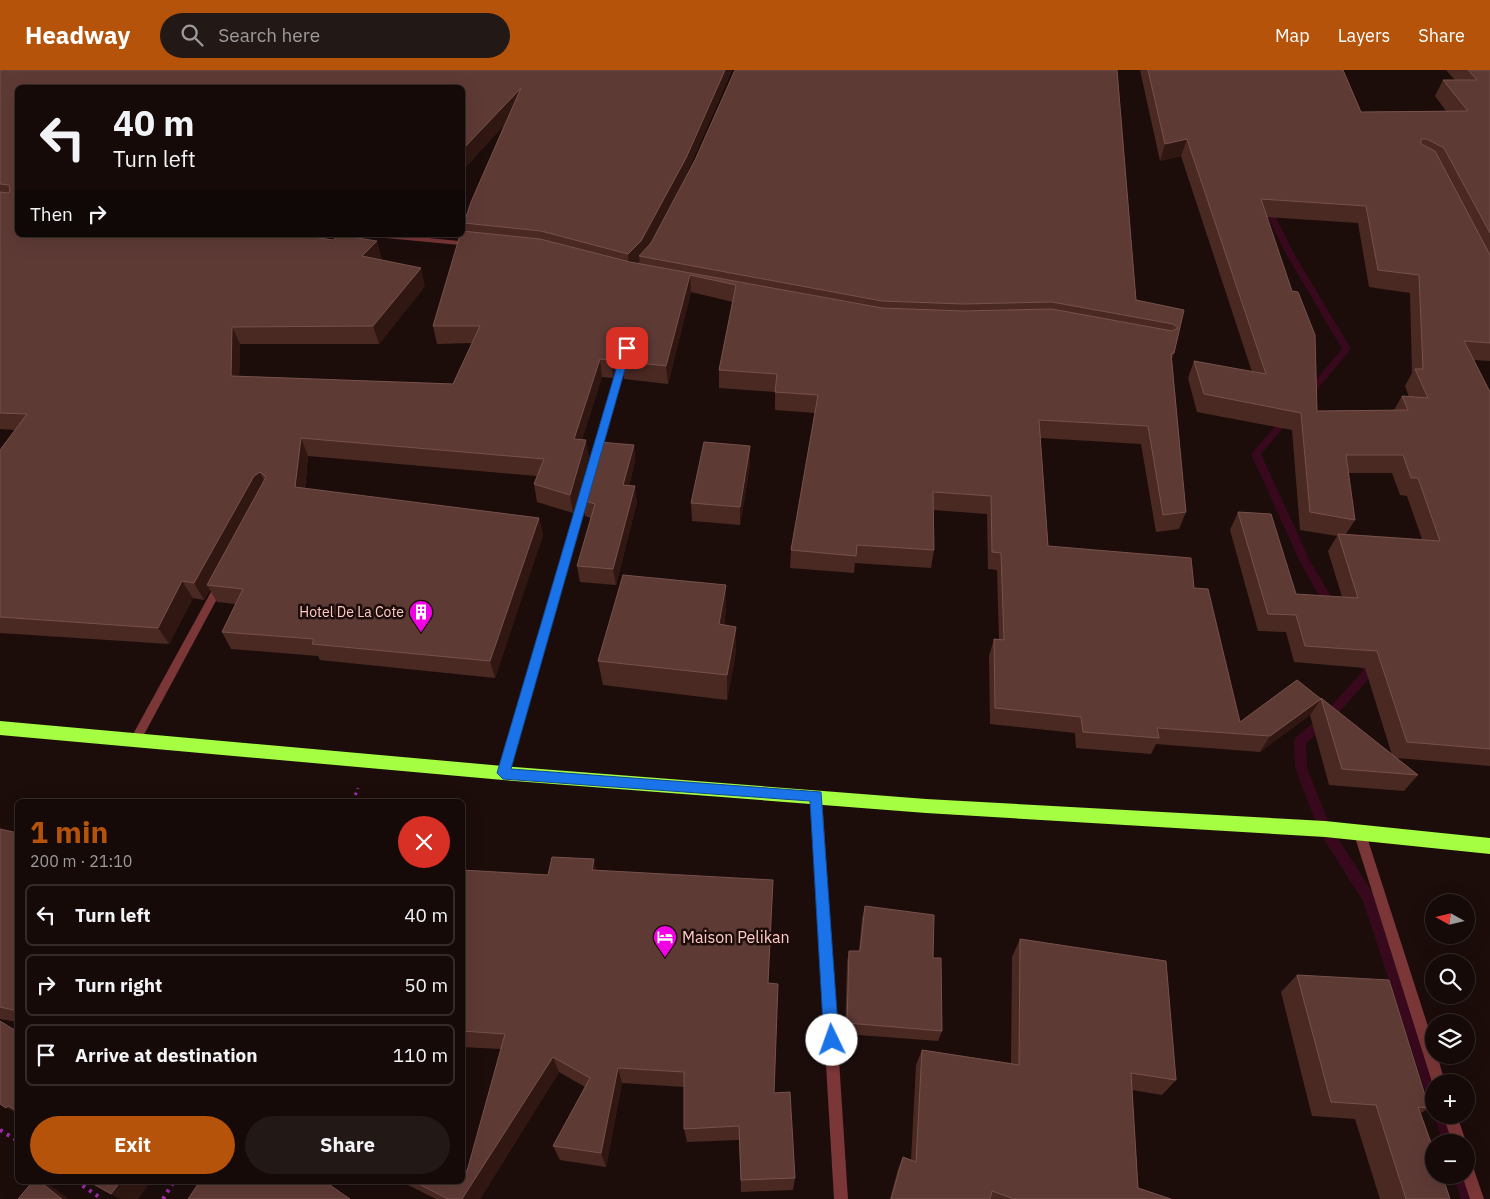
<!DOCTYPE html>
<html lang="en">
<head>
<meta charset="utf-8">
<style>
	body { margin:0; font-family:"IBM Plex Sans",sans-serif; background:#221816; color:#f1f3f6; height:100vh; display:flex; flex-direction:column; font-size:19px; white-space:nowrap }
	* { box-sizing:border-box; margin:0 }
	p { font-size:16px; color:#9d9a9c }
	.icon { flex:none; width:28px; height:28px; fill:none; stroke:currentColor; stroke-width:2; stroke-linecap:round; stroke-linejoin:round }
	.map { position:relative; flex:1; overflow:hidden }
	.panel { position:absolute; left:15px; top:729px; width:450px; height:385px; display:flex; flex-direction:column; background:#150a08; border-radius:8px; box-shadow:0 5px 20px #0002,0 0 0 1px #342b29 }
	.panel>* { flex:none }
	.guide { position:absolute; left:15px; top:15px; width:450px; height:152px; border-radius:8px; box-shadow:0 5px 20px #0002,0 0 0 1px #342b29; background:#150a08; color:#f1f3f6; overflow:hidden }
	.needle { width:32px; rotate:278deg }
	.fabs { position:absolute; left:1425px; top:824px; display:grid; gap:10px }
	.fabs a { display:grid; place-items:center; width:50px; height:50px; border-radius:50%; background:#150a08; box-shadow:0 5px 20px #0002,0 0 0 1px #342b29; font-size:25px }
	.pin { position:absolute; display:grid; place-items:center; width:42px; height:42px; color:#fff; margin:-21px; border-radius:10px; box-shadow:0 2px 8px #0006 }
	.me { position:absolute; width:55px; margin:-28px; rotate:357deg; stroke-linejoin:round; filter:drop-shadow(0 0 4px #0008) }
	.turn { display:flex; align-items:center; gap:18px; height:105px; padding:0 15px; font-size:22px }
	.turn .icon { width:65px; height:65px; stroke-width:2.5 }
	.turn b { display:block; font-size:35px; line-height:42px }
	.then { display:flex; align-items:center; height:48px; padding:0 15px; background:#0003; gap:10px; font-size:19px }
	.round { display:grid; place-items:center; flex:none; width:52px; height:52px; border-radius:26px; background:#221816 }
	.summary { display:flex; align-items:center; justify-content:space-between; height:85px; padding:0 15px }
	h1 { font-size:30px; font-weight:700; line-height:38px; color:#b45309 }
	.cta { display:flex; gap:10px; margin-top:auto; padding:10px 15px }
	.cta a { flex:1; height:58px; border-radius:30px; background:#b45309; color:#fff; font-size:20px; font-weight:700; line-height:58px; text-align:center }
	.cta a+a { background:#221816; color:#f1f3f6 }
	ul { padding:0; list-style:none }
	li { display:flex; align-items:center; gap:15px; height:62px; margin:0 10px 8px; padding:0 5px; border:2px solid #342b29; border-radius:8px }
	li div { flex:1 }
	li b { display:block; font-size:19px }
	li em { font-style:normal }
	header { display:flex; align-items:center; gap:30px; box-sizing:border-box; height:70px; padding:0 25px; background:#b45309; color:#fff }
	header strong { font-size:24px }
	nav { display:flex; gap:28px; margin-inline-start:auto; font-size:18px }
	.search { width:350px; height:45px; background:#221816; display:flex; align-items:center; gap:12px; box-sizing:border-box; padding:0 18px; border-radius:28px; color:#9d9a9c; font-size:19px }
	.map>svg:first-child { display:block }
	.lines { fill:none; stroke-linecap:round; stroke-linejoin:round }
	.stream { fill:#38091c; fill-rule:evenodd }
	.path-far1 { stroke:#9e2dac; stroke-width:3; stroke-dasharray:2.5 4; stroke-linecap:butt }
	.path { stroke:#9e2dac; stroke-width:4; stroke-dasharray:3 5; stroke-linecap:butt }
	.street { fill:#7b3637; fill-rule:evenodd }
	.highway { fill:#a6fe43; fill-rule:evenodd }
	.wall { fill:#4b2923; fill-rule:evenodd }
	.shaded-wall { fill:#301712 }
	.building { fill:#5e3a35; stroke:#77514c; fill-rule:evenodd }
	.route { fill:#1a73e8; stroke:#114b97 }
	.labels { text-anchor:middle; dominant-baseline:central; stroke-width:5; stroke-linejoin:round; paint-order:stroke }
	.poi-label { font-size:14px; fill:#ffcac7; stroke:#1c0d0b; text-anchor:end }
	.near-poi-label { font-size:16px; fill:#ffcac7; stroke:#1c0d0b; text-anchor:start }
</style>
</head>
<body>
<header>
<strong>Headway</strong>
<div class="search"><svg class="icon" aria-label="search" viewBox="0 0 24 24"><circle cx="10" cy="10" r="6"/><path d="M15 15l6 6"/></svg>Search here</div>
<nav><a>Map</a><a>Layers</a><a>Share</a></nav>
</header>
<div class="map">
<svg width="1490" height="1129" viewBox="0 0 1490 1129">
	<rect width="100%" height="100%" fill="#1c0d0b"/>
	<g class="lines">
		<g class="stream">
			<polygon points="1263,133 1270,135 1293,182 1351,279 1309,329 1303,329 1303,325 1342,279 1285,182 1262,135"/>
			<polygon points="1289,343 1294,346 1292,348 1261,384 1310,491 1339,540 1333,544 1329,543 1300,492 1251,384 1286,344"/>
			<polygon points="1362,585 1366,587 1375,602 1330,652 1306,673 1307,698 1330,756 1376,828 1438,1012 1434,1012 1434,1030 1429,1028 1426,1023 1363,831 1320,763 1295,698 1294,671 1296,667 1322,646 1363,601 1356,590 1358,587"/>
			<polygon points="1434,1044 1449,1045 1458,1072 1442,1072"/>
			<polygon points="1466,1099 1477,1129 1461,1129 1453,1105 1466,1105"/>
		</g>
		<polyline class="path-far1" points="353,731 358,718"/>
		<g class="path">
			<polyline points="0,1060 18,1071"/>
			<polyline points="76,1111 102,1129"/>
			<polyline points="163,1129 174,1111"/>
		</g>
		<g class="street">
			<polygon points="371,165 397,165 470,172 474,174 470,176 375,167"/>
			<polygon points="623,279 626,279 630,281 509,703 507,706 503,708 499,706 497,703"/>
			<polygon points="220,510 225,514 140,672 136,674 132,672 131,669 132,666 217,511"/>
			<polygon points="816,721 820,723 822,726 848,1129 834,1129 810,726 812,723"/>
			<polygon points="1360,759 1364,760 1366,764 1434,975 1434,985 1437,985 1445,1012 1434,1012 1434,1015 1432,1012 1354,764 1356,760"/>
			<polygon points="1443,1045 1457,1045 1466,1072 1452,1072"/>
			<polygon points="1466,1089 1471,1091 1484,1129 1470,1129 1462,1105 1466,1105"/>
		</g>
		<polygon class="highway" points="0,651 503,696 926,729 1325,751 1490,768 1490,784 1325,767 926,743 503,710 0,665"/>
	</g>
	<g class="wall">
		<path d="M 0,0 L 732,0 L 686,105 L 648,177 L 1136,230 L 1184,240 L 1174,283 L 1172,289 L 1186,442 L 1179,459 L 1156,462 L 1141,374 L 1040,368 L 1048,476 L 1194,518 L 1240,652 L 1321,629 L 1310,645 L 1260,682 L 1156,674 L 1151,684 L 1076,678 L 1075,663 L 990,654 L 989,586 L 994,569 L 999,569 L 997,500 L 988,499 L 987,444 L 933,440 L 934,480 L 931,498 L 855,493 L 854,503 L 790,498 L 791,480 L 815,343 L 775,340 L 775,322 L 719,318 L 719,300 L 733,232 L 691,222 L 668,314 L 624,309 L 622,291 L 627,275 L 622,275 L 613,308 L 602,307 L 582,369 L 589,387 L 573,443 L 537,432 L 534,414 L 537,406 L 308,386 L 305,419 L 539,448 L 543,465 L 495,608 L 320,590 L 318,586 L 231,579 L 222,562 L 235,534 L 217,532 L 210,520 L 204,530 L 193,528 L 169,574 L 0,563 L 0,380 L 15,360 L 0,359 ZM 18,18 L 462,18 L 462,101 L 504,55 L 464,153 L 466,161 L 433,256 L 437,274 L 472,273 L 453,314 L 239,306 L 240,274 L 379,274 L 425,216 L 380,190 L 382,189 L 18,165 Z"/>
		<path d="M 1140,0 L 1343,0 L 1361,42 L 1446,41 L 1435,26 L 1443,10 L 1455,10 L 1446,0 L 1490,0 L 1490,291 L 1474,290 L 1490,322 L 1490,696 L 1397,688 L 1418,705 L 1404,721 L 1329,715 L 1310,645 L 1321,628 L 1392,685 L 1365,598 L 1294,592 L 1286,562 L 1258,561 L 1230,460 L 1238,442 L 1296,524 L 1342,527 L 1328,481 L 1337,466 L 1300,460 L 1292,360 L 1197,342 L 1188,308 L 1194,291 L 1252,302 L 1181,86 L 1160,91 ZM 1267,147 L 1358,153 L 1369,217 L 1410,223 L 1412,303 L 1405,316 L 1409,327 L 1402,326 L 1394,340 L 1317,341 ZM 1348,403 L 1392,403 L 1400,425 L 1407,426 L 1422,469 L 1346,464 L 1355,450 Z"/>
		<polygon points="634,375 635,391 629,416 637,432 616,515 580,512 577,496 591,448 585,446 582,430"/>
		<polygon points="750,376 750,394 740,455 692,451 691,433"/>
		<polygon points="726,541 724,555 736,557 736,582 727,630 603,615 598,591"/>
		<polygon points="0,759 18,763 18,952 0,949"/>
		<polygon points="462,800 548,805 596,800 768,913 774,1023 795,1108 793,1120 741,1122 739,1070 687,1072 684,1059 684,1017 622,1013 606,1097 560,1090 553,1076 585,1017 559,1002 480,1129 436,1129 400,1111 462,1111 467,1101 501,979 462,977"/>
		<polygon points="865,836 933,888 942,961 938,971 845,964 847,892 849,881 859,881 862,848"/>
		<polygon points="1020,869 1176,1010 1162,1025 1132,1020 1138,1118 1171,1129 890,1129 898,1099 903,1087 911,1090 916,995 922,980 1011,993 1012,887"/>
		<polygon points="1297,905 1429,1038 1421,1043 1450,1129 1380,1129 1355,1049 1312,1046 1281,922"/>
	</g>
	<g class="shaded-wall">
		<polygon points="725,0 732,0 686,105 642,188 642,187 639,186 640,191 629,201 628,184"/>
		<polygon points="521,18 523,35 462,101 462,80"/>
		<polygon points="1187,69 1181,86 1160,91 1165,74"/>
		<polygon points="377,171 382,189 368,204 362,186"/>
		<polygon points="421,198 425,216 379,274 373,256"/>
		<polygon points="690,205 691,222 668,314 666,296"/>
		<polygon points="232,257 240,274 239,323 231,306"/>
		<polygon points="628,257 630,274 622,275 613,308 611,290 620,258"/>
		<polygon points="600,289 602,307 577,386 574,369"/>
		<polygon points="301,368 308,386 303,435 295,417"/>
		<polygon points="586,370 589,387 573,443 570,425"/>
		<polygon points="634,375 635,391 625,431 623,415"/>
		<polygon points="750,376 750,394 740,455 740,437"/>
		<polygon points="260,402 268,419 207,515 210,520 204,530 194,513 254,406"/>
		<polygon points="635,416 637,432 616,515 613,499"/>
		<polygon points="539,448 543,465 495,608 490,591"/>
		<polygon points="182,511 193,528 169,574 158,558"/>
		<polygon points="726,515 726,541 720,579 719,554"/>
		<polygon points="736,557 736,582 727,630 727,605"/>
		<polygon points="1321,629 1310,645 1260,682 1270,666"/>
		<polygon points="594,789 598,809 592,800"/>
		<polygon points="553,987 559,1002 480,1129 462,1129"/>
		<polygon points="618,998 622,1013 606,1097 601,1083"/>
		<polygon points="8,1036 18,1042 18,1044 6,1038"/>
		<polygon points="39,1111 41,1111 54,1118 69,1129 62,1129"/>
		<polygon points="121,1111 151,1111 138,1129 121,1129 111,1124"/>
	</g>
	<g class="building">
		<polygon points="0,0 725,0 686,88 641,171 628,184 541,161 464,153 471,132 521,18 462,80 462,18 18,18 18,165 300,165 333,170 338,166 345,166 377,171 362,186 421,198 373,256 232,257 231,306 453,314 480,256 433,256 460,165 462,165 462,161 540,169 630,192 882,238 963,241 1052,239 1172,261 1178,258 1173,254 1052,232 963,234 882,231 639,186 651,173 695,90 735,0 1117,0 1136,230 1184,240 1174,283 1171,284 1186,442 1163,445 1148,356 1039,350 1048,476 1191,488 1194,518 1208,519 1240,652 1297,610 1321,629 1270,666 1157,658 1159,668 1083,662 1081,647 995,638 994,569 1004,570 1001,483 992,482 991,426 933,422 934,480 857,475 856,486 791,480 818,325 775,322 777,304 719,300 736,215 690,205 666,296 622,291 631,261 628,257 620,258 611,290 600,289 574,369 586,370 570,425 534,414 544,389 301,368 295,417 539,448 490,591 312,574 314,569 222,562 243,519 207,515 266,407 260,402 254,406 194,513 182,511 158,558 0,547 0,380 27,344 0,343 0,122 8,123 10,121 9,115 0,114"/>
		<path d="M 1148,0 L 1343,0 L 1361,42 L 1468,41 L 1443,10 L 1477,10 L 1468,0 L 1490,0 L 1490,163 L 1444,78 L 1427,69 L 1421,69 L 1421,74 L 1435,81 L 1490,185 L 1490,273 L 1464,271 L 1490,322 L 1490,679 L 1407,672 L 1377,581 L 1305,576 L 1296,545 L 1268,544 L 1238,442 L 1271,444 L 1296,524 L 1358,528 L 1338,464 L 1440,471 L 1418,408 L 1411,408 L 1403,385 L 1346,385 L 1355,450 L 1310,442 L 1301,343 L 1204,324 L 1194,291 L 1266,304 L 1187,69 L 1165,74 ZM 1261,129 L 1366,136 L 1378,200 L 1419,205 L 1423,299 L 1415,299 L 1428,328 L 1402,326 L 1408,340 L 1317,341 L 1315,265 L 1298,222 L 1292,221 Z"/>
		<polygon points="599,372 634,375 623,415 635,416 613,499 577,496 595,434 582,430"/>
		<polygon points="704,372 750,376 740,437 691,433"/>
		<polygon points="623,505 726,515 719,554 736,557 727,605 598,591"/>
		<polygon points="1321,628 1418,705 1342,699"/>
		<polygon points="0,759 18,763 18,941 0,937"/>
		<polygon points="552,787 594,789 592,800 773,810 768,913 778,914 774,1023 790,1022 795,1108 741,1110 739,1056 684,1059 684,1002 618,998 601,1083 553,1076 590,1008 553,987 462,1129 448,1129 413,1111 462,1111 462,1099 467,1101 505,964 462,961 462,800 548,805"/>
		<polygon points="865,836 934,845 933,888 941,888 942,961 847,953 849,881 860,881"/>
		<polygon points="1020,869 1166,891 1176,1010 1131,1003 1138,1118 1171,1129 1014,1129 992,1121 990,1129 891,1129 903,1087 916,1092 922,980 1019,995"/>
		<polygon points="1297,905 1389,910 1429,1038 1418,1037 1434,1081 1434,1105 1442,1105 1450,1129 1406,1129 1376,1035 1331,1032"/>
		<polygon points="0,951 18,962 18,1042 8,1036 6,1038 0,1034"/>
		<polygon points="33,1111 39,1111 62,1129 18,1129"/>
		<polygon points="88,1111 121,1111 111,1124"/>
		<polygon points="200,1111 324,1111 350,1129 188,1129"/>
	</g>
	<polygon class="route" points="623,276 631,278 511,699 821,722 839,970 837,975 832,977 826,975 824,970 810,731 503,709 497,703"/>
	<defs>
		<g id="building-pin" transform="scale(1.25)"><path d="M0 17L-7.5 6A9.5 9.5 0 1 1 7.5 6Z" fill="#f002e5" stroke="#1c0d0b"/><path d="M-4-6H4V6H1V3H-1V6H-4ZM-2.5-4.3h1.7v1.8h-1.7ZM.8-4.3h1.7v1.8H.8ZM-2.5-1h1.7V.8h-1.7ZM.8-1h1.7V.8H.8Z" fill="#fff"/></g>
		<g id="hotel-pin" transform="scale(1.25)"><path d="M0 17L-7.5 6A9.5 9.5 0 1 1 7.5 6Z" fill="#f002e5" stroke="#1c0d0b"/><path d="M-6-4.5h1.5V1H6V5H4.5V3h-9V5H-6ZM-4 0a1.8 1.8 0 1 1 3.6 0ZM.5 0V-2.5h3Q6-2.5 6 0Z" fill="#fff"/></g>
	</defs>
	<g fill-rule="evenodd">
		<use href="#building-pin" x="421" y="542"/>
		<use href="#hotel-pin" x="665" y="867"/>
	</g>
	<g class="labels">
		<g class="poi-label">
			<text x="404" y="542">Hotel De La Cote</text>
		</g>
		<g class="near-poi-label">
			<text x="682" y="867">Maison Pelikan</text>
		</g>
	</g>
</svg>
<div class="fabs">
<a><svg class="needle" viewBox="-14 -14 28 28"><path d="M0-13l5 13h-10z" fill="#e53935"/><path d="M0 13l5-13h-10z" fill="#9d9a9c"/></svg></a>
<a><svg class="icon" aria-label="search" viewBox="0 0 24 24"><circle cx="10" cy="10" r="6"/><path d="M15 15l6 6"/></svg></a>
<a><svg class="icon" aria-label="layers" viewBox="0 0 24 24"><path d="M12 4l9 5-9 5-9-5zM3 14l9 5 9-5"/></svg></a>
<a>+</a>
<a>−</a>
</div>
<div class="pin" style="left:627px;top:278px;background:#d93025"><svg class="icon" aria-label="arrive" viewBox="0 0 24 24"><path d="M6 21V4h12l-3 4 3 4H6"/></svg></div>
<svg class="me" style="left:832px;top:970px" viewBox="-20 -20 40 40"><circle r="19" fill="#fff"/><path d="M0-13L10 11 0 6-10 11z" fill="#1a73e8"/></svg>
<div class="guide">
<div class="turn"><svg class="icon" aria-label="left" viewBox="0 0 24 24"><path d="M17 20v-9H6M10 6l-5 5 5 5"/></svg><div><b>40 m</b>Turn left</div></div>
<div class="then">Then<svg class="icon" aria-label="right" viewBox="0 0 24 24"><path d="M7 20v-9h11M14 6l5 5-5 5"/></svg></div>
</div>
<section class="panel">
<div class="summary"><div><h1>1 min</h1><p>200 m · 21:10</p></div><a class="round" style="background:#d93025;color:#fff"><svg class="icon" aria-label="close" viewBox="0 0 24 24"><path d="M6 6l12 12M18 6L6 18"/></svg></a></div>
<ul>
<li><svg class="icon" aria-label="left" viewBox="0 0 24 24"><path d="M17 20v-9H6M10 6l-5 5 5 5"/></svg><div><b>Turn left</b></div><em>40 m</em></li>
<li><svg class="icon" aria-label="right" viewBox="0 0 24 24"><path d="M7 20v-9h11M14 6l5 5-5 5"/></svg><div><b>Turn right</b></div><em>50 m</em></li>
<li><svg class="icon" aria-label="arrive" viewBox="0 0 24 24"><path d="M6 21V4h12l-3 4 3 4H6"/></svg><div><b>Arrive at destination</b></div><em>110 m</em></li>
</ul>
<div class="cta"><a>Exit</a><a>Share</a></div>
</section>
</div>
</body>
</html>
